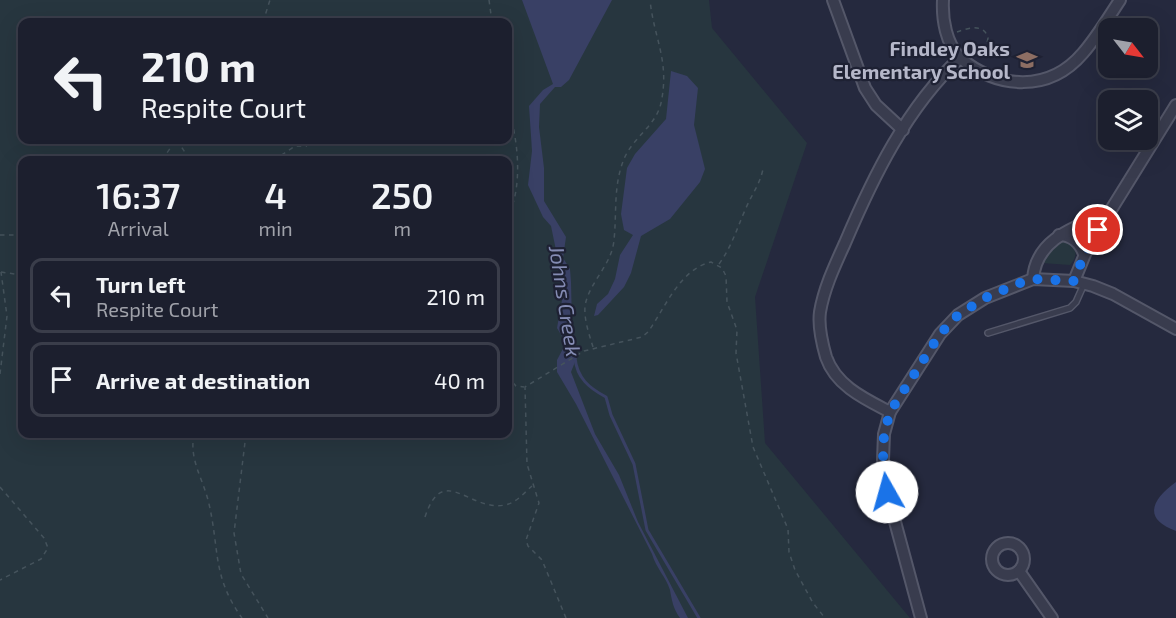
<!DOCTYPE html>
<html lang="en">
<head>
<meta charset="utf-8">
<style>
	body { margin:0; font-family:"Exo 2",sans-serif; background:#252736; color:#f1f3f6; height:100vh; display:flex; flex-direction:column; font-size:22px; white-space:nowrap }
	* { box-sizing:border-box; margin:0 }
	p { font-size:20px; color:#a0a2aa }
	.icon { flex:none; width:33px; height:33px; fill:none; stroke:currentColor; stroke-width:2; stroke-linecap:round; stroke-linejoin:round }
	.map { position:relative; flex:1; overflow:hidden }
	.side { position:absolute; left:18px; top:156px; width:494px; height:282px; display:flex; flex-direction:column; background:#1c1f2e; border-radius:12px; box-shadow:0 6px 24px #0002,0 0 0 2px #3a3d4a }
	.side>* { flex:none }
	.banner { position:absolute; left:18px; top:18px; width:494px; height:126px; border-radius:12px; box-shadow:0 6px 24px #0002,0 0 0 2px #3a3d4a; background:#1c1f2e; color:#f1f3f6; overflow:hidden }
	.needle { width:39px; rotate:121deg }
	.buttons { position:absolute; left:1098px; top:18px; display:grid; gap:12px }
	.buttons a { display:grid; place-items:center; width:60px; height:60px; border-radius:12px; background:#1c1f2e; box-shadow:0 6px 24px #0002,0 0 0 2px #3a3d4a; font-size:30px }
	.pin { position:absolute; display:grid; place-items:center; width:51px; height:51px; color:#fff; margin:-26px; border:3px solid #fff; border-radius:50%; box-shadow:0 2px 6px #0007 }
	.me { position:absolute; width:66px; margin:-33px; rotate:353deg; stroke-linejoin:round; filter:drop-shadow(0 0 4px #0008) }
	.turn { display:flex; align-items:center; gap:21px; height:126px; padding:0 24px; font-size:27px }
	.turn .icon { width:78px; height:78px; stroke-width:2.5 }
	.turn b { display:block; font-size:42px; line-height:51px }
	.eta { display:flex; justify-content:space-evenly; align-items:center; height:102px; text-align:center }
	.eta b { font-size:36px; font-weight:600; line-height:42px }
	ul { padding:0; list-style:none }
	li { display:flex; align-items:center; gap:18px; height:75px; margin:0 12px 9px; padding:0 12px; border:3px solid #3a3d4a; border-radius:12px }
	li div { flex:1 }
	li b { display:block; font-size:22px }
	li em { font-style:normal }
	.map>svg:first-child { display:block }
	.green { fill:#27363f; fill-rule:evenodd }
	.water { fill:#394065 }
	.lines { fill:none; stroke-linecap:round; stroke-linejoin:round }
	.stream { stroke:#394065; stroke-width:3 }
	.lane-casing { stroke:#545769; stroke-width:8 }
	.street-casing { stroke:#545769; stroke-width:14 }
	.path { stroke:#45535c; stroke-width:1.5; stroke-dasharray:4.5 4.5; stroke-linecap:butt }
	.lane { stroke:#393c4e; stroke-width:5 }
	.street { stroke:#393c4e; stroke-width:10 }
	.route { stroke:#1a73e8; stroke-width:10; stroke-dasharray:0 18 }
	.labels { text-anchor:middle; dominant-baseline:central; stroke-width:4.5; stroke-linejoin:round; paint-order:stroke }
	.poi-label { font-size:20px; font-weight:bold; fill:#b5b7c9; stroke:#1e2133; text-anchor:end }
	.water-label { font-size:21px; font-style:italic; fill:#858cb4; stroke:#1e2133 }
</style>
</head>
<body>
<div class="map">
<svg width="1176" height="618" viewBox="0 0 1176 618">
	<rect width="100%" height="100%" fill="#25293e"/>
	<g class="green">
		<path d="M 0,0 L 709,0 L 712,28 L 807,143 L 755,297 L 765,443 L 910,618 L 0,618 ZM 22,22 L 507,22 L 507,140 L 22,140 ZM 22,160 L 507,160 L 507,434 L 22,434 Z"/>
		<path d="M 1069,240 C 1077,248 1078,256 1070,265 L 1042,263 L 1052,241 Z"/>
	</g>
	<g class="water">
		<path d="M 522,0 L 612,0 L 569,80 L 561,87 L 555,87 L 540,104 L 539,127 L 544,168 L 544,201 L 566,237 L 563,258 L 570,269 L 571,282 L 572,325 L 577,357 L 571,372 L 595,434 L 619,475 L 638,522 L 688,618 L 680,618 C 673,608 672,601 670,590 C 666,577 656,568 652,554 L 576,404 L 557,372 L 557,360 L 566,343 L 557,328 L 564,289 L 551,226 L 543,217 L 528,185 L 532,151 L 529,106 L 543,90 L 553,84 Z"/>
		<polygon points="671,71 687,76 698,88 694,125 705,169 700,182 670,219 641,236 631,273 624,287 598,315 594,316 597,304 608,294 615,279 620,255 633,235 624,230 621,214 627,168 635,154 666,119"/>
		<path d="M 1176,482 L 1176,531 C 1142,519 1152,499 1176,482 Z"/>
	</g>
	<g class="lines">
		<path class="stream" d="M 575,358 C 577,378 589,388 606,397 L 611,415 L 634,464 L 647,530 L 699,618"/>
		<g class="lane-casing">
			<polyline id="lane" points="988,333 1070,308 1076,302 1084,284"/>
		</g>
		<g class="street-casing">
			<g id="street">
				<polyline points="833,0 865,88 876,105 903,130"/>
				<path d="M 943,0 C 942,20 946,43 960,58"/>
				<path d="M 1059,235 C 1071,235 1080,243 1084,254"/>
				<path d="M 1033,279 C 1036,238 1076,227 1109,213"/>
				<polyline points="1074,281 1088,247 1176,105"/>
				<path d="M 890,412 C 865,399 836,386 826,357 C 822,343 818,326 820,312 C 824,288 835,265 845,243 C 873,177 907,107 960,58 C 998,89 1049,93 1083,53 C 1097,37 1108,18 1120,0"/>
				<circle cx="1008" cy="559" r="16"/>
				<polyline points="1019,571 1052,618"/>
				<polyline points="921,618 887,492 883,460 884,434 890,412 940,334 958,315 985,298 1033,279 1074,281 1093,286 1113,294 1176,329"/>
			</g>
		</g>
		<g class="path">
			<polyline points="489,0 492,22"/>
			<polyline points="263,22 270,0"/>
			<path d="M 957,32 C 968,28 984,23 988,38 L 985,54"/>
			<path d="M 507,103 C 518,138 524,186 507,219"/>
			<polyline points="177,140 190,160"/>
			<polyline points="162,160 176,140"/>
			<polyline points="274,160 295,146 307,146"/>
			<polyline points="0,235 22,235"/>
			<path d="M 719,264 C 732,246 737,228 746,208 C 752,194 760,184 763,169"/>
			<polyline points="1,272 22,275"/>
			<path d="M 593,347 C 589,334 584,320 585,306 C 589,282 612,265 614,240 C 617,212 613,186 624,159 C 633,137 656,126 661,103 C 670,61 654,39 650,0"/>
			<polyline points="0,374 7,316 1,272"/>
			<polyline points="507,376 516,386 524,387"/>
			<path d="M 194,434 C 189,459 202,477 208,500 C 220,547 211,575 242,618"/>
			<polyline points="246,434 234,533 241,574 268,618"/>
			<polyline points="0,487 44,538 48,548 41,559 0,580"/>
			<path d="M 425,517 C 443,462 469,512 505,505 C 516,503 524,493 532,486"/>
			<path d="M 566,618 L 542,560 L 528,546 L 526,540 L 539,503 L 527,464 L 525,387 L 584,351 L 642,337 L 648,332 C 665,308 680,269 711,262 L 722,268 L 726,276 L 727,302 L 737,330 L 736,353 L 753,447 L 788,529 L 789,552 L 795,570 L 813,603 L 825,618"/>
		</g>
		<use href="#lane" class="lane"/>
		<use href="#street" class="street"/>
	</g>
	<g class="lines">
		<polyline class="route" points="887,492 883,460 884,434 890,412 940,334 958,315 985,298 1017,284 1033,279 1074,281 1082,260 1098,230"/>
	</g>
	<defs>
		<g id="school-bare" transform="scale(1.62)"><path d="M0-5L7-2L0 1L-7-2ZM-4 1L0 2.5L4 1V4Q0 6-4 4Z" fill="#8d6e63" stroke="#1e2133" stroke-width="2.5" paint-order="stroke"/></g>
	</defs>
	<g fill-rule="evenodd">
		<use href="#school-bare" x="1027" y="60"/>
	</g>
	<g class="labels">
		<g class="poi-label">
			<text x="1010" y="48">Findley Oaks<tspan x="1010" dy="23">Elementary School</tspan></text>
		</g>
		<g class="water-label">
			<text transform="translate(566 301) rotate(81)">Johns Creek</text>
		</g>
	</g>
</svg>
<div class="buttons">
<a><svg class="needle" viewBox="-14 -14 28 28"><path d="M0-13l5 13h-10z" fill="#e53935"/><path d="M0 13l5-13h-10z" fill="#a0a2aa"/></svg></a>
<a><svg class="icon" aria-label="layers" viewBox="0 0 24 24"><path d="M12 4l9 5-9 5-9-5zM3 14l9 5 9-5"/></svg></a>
</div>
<div class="pin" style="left:1098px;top:230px;background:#d93025"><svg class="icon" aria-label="arrive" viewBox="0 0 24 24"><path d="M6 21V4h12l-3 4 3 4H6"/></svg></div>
<svg class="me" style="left:887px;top:492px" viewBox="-20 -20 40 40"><circle r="19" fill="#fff"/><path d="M0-13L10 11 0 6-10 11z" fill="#1a73e8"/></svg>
<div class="banner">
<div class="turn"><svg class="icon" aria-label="left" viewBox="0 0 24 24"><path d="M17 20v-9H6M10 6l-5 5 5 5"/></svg><div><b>210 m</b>Respite Court</div></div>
</div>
<section class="side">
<div class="eta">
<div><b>16:37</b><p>Arrival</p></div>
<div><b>4</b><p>min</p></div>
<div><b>250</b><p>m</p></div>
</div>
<ul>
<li><svg class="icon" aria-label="left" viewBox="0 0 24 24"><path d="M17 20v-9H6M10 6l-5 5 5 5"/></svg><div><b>Turn left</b><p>Respite Court</p></div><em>210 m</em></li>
<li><svg class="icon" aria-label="arrive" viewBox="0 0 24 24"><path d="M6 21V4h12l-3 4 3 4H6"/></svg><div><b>Arrive at destination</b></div><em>40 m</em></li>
</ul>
</section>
</div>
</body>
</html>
